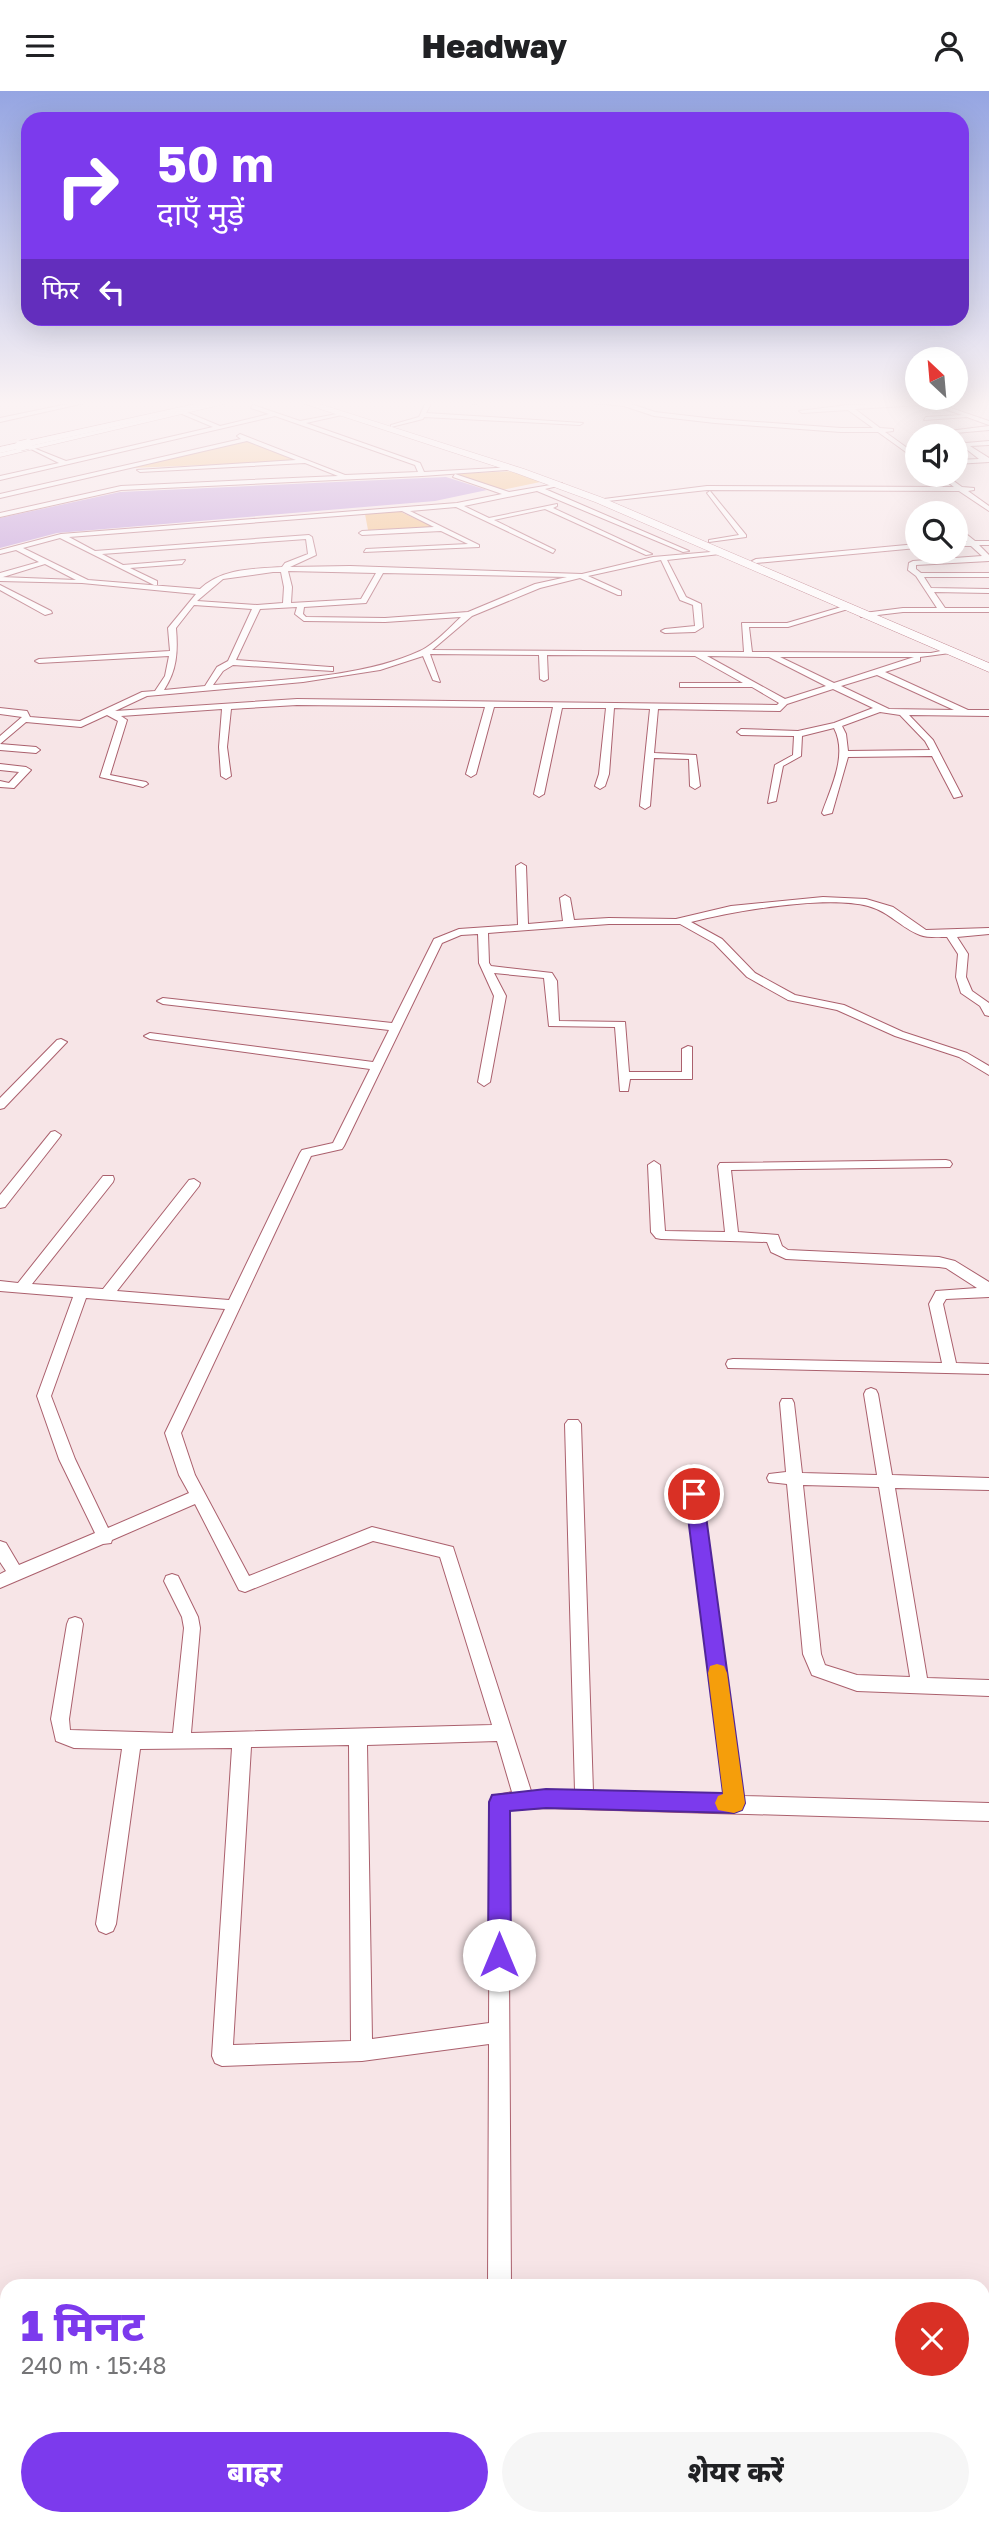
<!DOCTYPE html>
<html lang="hi">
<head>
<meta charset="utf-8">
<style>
	body { margin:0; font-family:"Golos Text","Noto Sans Devanagari",sans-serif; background:#f6f6f6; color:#202124; height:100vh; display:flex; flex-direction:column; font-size:26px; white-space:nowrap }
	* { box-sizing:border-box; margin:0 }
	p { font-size:23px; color:#757577 }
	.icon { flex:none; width:38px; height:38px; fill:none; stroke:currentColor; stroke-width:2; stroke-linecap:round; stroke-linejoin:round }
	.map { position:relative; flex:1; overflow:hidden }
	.sheet { position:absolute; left:0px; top:2188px; width:990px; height:247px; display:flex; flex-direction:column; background:#fff; border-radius:21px 21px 0 0; box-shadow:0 7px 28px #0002 }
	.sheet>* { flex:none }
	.hud { position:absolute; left:21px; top:21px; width:948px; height:214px; border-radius:21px; box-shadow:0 7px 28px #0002; background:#7c3aed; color:#fff; overflow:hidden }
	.needle { width:46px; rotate:334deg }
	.controls { position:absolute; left:905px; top:256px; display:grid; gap:14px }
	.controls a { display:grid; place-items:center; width:63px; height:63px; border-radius:50%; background:#fff; box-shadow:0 7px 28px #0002; font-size:35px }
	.pin { position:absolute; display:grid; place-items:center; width:60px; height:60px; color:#fff; margin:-30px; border:4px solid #fff; border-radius:50%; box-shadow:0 2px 7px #0007 }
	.me { position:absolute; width:77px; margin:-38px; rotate:0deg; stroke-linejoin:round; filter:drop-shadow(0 0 5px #0008) }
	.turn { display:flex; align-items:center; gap:24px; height:147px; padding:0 21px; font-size:32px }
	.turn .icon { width:91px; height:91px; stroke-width:2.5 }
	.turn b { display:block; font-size:49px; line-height:60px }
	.then { display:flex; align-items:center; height:66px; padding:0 21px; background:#0003; gap:14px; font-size:26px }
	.round { display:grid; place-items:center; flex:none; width:74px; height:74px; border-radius:37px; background:#f6f6f6 }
	.overview { display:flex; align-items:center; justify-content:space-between; height:119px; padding:0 21px }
	h1 { font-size:42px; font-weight:800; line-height:52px; color:#7c3aed }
	.primary-button { display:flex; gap:14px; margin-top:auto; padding:14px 21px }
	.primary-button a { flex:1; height:80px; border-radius:42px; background:#7c3aed; color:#fff; font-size:28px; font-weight:800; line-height:80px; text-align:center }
	.primary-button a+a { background:#f6f6f6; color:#202124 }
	header { display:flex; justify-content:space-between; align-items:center; height:91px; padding:0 21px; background:#fff; font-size:32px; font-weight:800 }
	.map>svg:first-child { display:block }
	.green { fill:#f3ba77 }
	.water { fill:#b98fd8 }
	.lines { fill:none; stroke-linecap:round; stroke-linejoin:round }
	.minor-casing { stroke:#ab606d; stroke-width:2 }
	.tertiary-casing { stroke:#ab606d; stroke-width:1 }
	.trunk-casing { stroke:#ab606d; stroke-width:1 }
	.minor { fill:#fff; fill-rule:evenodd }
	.tertiary { fill:#fff; fill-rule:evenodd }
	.trunk { fill:#fff; fill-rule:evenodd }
	.trunk-bridge-casing { stroke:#ab606d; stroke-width:11; stroke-linecap:butt }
	.trunk-bridge { stroke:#fff; stroke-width:10 }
	.route { fill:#7c3aed; stroke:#51269a; stroke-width:2 }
	.slow { fill:#f59e0b }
</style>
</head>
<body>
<header><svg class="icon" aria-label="menu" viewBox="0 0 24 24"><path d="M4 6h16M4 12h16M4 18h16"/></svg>Headway<svg class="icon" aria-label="person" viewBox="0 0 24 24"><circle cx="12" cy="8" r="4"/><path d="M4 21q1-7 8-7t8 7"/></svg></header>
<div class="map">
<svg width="989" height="2433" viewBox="0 0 989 2433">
	<rect width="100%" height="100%" fill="#f7e5e7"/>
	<g class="green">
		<polygon points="247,350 303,370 131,377"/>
		<polygon points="516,380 545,390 502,399 453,383"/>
		<polygon points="399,420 433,436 368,439 365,423"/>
	</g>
	<polygon class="water" points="446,386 487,399 435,410 57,442 0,457 0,427 120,401"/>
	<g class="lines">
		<g class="minor-casing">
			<g id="minor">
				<polygon points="87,309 98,309 0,331 0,327"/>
				<polygon points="427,309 433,309 426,322 583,332 580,334 424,326 423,328 391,336 391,334 419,326"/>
				<polygon points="473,309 479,309 477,313 473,313"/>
				<polygon points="564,309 625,311 655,321 715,328 841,337 873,337 848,319 802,322 799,320 848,314 970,309 939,313 989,330 989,334 967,326 924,329 926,326 962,324 936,315 936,313 855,318 880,337 893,338 893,340 885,341 917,364 917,369 878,341 841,341 715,332 654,325 624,315"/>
				<polygon points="980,309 989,309 989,313"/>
				<polygon points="253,314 300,330 342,322 342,324 306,332 420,372 424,381 516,376 519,378 422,385 121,399 0,426 0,422 121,395 338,385 305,372 140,381 137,379 296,369 247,350 0,407 0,403 241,348 237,345 240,343 345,384 418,381 415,374 275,325 0,389 0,385 59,372 31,358 31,356 66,370 213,336 182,323 184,320 220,335 269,323 251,317"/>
				<polygon points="989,335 989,339 944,343 941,341"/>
				<polygon points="956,346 966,352 989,350 989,354 970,355 989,367 989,371 956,373 956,369 979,368 956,350"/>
				<path d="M 455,383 L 509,401 L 562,392 L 562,394 L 545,398 L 689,460 L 683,461 L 537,400 L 464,415 L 489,427 L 557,413 L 557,415 L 553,417 L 652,463 L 646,464 L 545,418 L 494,429 L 555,459 L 553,462 L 456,416 L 410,420 L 479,454 L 479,456 L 364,461 L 366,458 L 468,453 L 441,440 L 362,444 L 359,442 L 362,440 L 434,436 L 402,420 L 69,446 L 95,460 L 309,444 L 312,446 L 316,464 L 290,476 L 350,475 L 582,483 L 653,466 L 722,460 L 720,463 L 667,469 L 686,506 L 701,513 L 703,536 L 695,541 L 665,542 L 661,540 L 665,538 L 695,535 L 693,514 L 680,509 L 661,469 L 588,485 L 621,500 L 621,504 L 618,504 L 580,487 L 540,497 L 472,525 L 432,559 L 744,561 L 742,532 L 787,532 L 848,514 L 848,518 L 788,536 L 749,536 L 752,561 L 931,562 L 950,558 L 950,562 L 920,566 L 920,570 L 885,581 L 968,619 L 989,619 L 989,625 L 909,624 L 933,649 L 962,705 L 954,707 L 932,665 L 848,666 L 832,722 L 824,724 L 822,722 C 831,696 848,664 834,637 L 802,645 L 801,665 L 783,675 L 776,710 L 768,712 L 775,674 L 793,664 L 794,645 L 741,644 L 737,641 L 741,638 L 798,640 L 834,632 L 873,617 L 833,598 L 787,613 L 780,620 L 658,618 L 654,662 L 696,664 L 700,695 L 695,698 L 690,695 L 689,668 L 654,667 L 650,715 L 645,718 L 640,715 L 650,618 L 614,617 L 609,683 L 605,695 L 600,698 L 595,695 L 599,683 L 606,617 L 562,617 L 544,703 L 539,706 L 534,703 L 553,616 L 494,616 L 476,683 L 471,686 L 466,683 L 485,616 L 297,614 L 231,618 L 227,656 L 231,685 L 226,688 L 221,685 L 219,656 L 222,618 L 121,625 L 127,629 L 110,684 L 146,691 L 148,693 L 143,696 L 100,686 L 118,630 L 107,624 L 81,636 L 26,631 L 0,653 L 0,645 L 22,626 L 0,623 L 0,617 L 27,620 L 30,626 L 80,630 L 142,601 L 155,600 L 165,585 L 169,565 L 39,572 L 35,570 L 39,568 L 170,560 L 168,537 L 196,503 L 82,492 L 0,490 L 0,482 L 39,471 L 16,459 L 0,463 L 0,459 L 61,443 L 457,412 L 502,403 L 453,386 ZM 60,447 L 154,494 L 157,494 L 157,490 L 130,477 L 182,473 L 185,469 L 123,474 L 102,463 L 306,448 L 308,463 L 285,472 L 282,476 C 253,478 222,477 200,498 L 88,489 L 23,457 ZM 45,473 L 76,489 L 1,486 L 3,486 ZM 288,480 L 376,482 L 361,508 L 291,512 L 292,496 ZM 273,481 L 281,481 L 284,496 L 283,512 L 257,514 L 197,510 L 223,488 ZM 383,482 L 567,486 L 535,493 L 468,521 L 385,527 L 306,526 L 303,523 L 304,516 L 366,512 ZM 194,514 L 252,518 L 228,570 L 217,576 L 205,595 L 164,599 C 177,579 178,561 176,537 ZM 297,516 L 295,523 L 304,530 L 385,531 L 461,526 C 449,537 435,553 420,560 C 362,587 277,589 213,594 L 223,580 L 233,574 L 333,580 L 333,576 L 330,576 L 236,569 L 260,518 ZM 430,563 L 539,564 L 540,588 L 544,590 L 548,588 L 547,564 L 695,565 L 743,592 L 680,592 L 680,596 L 752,596 L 779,612 L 777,614 L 297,608 L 115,620 L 147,605 L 303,591 L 380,579 L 423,565 L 433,589 L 440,591 ZM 707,565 L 769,566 L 826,595 L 785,608 ZM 780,566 L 914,566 L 834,592 ZM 877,584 L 954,619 L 889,618 L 841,595 ZM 880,621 L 900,624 L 925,650 L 930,659 L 848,660 L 846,643 L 842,635 Z"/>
				<polygon points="937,383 944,383 962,396 974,397 974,399 968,400 989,415 989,420 959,400 707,399 599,411 596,409 707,395 954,396"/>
				<polygon points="710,400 746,444 746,446 709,451 709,449 739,444 707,402"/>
				<polygon points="961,442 965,442 975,450 989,450 989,454 979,454 989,464 989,470 916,474 916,478 921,482 989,482 989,486 924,486 931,497 989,498 989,502 934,501 945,517 989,517 989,521 903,521 861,526 860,524 864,522 903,517 937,517 916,485 908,479 909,472 913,470 982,465 971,455 956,455 956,451 967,451"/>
				<polygon points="917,453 917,457 756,472 752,470 756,468"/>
				<polygon points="0,494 51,520 52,522 45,524 0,499"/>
				<polygon points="0,653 36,656 40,659 36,662 0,659"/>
				<polygon points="0,673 26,676 31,679 14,697 0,696 0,690 9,692 19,681 0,679"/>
				<path d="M 521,772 L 526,775 L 528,833 L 563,830 L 560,807 L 565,804 L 570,807 L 574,829 L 609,827 L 676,828 L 731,815 L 823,806 L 866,808 L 893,816 L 926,839 L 989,837 L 989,843 L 957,846 L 968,863 L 966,886 L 972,900 L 989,912 L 989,925 L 985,924 L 980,915 L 961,902 L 956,886 L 958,863 L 947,846 C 939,846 927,847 920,844 C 901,837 890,821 868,815 C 825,804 735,820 691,831 L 722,848 L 755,882 L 795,904 L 844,914 L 903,941 L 967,962 L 989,975 L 989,984 L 959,966 L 895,945 L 837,919 L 788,909 L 747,886 L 714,852 L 680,833 L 609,833 L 488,842 L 489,872 L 491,875 L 552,882 L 557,890 L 559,930 L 625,931 L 629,981 L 682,981 L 682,958 L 688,955 L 692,956 L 692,988 L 630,988 L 628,1000 L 620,1000 L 615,936 L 549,935 L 544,887 L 494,882 L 506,905 L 490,991 L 484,995 L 478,991 L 494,905 L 479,872 L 478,843 L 461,844 L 442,852 L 344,1055 L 342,1058 L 311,1065 L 181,1342 L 195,1384 L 249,1485 L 372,1436 L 453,1456 L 531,1700 L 575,1700 L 565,1333 L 568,1329 L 578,1329 L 581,1333 L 593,1701 L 724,1704 L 684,1380 L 687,1376 L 692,1374 L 697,1376 L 742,1705 L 989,1712 L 989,1730 L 546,1717 L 508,1719 L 511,2194 L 488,2194 L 489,1953 L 362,1970 L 222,1975 L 215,1972 L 212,1965 L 232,1657 L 140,1658 L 116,1833 L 113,1840 L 106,1843 L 99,1840 L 96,1833 L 122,1658 L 74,1657 L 56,1650 L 51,1628 L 67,1533 L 69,1528 L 75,1526 L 81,1528 L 83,1533 L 69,1628 L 70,1639 L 173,1642 L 184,1537 L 182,1526 L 164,1490 L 166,1485 L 172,1483 L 178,1485 L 198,1526 L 200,1537 L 191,1642 L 492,1634 L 440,1466 L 373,1450 L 245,1501 L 239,1499 L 195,1413 L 112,1449 L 111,1452 L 103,1453 L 0,1497 L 0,1483 L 6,1480 L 0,1471 L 0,1450 L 6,1452 L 19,1474 L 95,1442 L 59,1368 L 37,1305 L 73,1206 L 0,1200 L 0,1190 L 18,1192 L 103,1085 L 113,1085 L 114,1088 L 113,1091 L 32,1193 L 103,1198 L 189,1089 L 194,1088 L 200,1092 L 199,1095 L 117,1200 L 229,1209 L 300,1062 L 302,1059 L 333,1052 L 370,978 L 150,948 L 144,945 L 150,942 L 373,971 L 389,939 L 163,913 L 157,910 L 163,907 L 392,932 L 434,848 L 459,838 L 518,834 L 516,775 ZM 86,1207 L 225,1218 L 165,1342 L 179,1384 L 189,1402 L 108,1437 L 75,1368 L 51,1305 ZM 497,1650 L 512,1701 L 492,1705 L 490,1711 L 489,1932 L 372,1948 L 367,1654 ZM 349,1654 L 351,1950 L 233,1954 L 251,1656 Z"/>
				<polygon points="61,948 67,951 65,953 4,1017 0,1018 0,1007 57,949"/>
				<polygon points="55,1040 61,1044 59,1047 5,1116 0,1117 0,1104 51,1041"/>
				<polygon points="946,1069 950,1070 952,1073 950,1076 731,1079 738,1141 778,1144 782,1155 788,1159 939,1166 955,1170 989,1191 989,1206 946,1208 943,1213 956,1272 989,1273 989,1283 728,1277 726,1273 728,1269 733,1268 942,1272 929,1213 936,1200 977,1197 946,1177 939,1176 786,1168 771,1161 767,1151 661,1148 656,1147 651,1141 648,1074 654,1070 660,1074 665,1140 725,1141 718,1075 720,1072"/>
				<path d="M 871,1297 L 876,1299 L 878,1303 L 892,1384 L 989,1387 L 989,1399 L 895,1397 L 927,1587 L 989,1589 L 989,1605 L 857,1600 L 812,1584 L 803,1563 L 787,1393 L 769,1391 L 767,1387 L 769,1383 L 786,1381 L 780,1312 L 782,1308 L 792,1308 L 794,1312 L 802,1382 L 877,1384 L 864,1303 L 866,1299 ZM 803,1394 L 879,1396 L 910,1586 L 857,1584 L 825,1574 L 821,1563 Z"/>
				<rect x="0" y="2321" width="7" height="24"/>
				<polygon points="148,2427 174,2427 176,2433 150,2433"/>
				<polygon points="482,2427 508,2427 507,2433 481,2433"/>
				<polygon points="520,2427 546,2427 548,2433 522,2433"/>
			</g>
		</g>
		<g class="tertiary-casing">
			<polygon id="tertiary" points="228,309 241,309 0,366 0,362"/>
		</g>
		<g class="trunk-casing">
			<g id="trunk">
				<polygon points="213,309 230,309 0,362 0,356"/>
				<polygon points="293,309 307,309 524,378 603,407 989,572 989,581 595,411 516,382"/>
			</g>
		</g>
		<use href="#minor" class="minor"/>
		<use href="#tertiary" class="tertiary"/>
		<use href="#trunk" class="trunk"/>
		<g class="trunk-bridge-casing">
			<polyline id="trunk-bridge" points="20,355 28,353"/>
		</g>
		<use href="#trunk-bridge" class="trunk-bridge"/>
	</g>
	<linearGradient id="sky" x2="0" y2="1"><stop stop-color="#95a5e2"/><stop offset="0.48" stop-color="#fbf3f4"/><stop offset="1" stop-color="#fbf3f4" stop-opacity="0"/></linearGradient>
	<rect width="989" height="650" fill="url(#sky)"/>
	<polygon class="route" points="694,1396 701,1398 703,1403 745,1712 742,1719 734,1722 546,1717 510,1720 511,1864 507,1872 499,1876 491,1872 488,1864 489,1711 492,1704 546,1698 723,1702 685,1403 688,1398"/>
	<polygon class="slow" points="717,1573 724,1575 727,1582 745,1712 742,1719 734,1722 718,1719 715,1712 718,1705 723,1703 708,1582 710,1575"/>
</svg>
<div class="controls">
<a><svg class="needle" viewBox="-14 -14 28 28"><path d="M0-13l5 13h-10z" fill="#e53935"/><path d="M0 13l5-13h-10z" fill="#757577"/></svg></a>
<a><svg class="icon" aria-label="sound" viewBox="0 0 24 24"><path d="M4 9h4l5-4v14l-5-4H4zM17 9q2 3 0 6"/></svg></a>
<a><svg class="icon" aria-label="search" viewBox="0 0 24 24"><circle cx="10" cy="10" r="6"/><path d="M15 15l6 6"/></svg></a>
</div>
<div class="pin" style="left:694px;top:1403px;background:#d93025"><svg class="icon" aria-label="arrive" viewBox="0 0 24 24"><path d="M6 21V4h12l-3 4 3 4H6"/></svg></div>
<svg class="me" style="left:499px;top:1864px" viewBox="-20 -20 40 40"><circle r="19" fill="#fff"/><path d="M0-13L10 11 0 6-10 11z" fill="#7c3aed"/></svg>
<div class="hud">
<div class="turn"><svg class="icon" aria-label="right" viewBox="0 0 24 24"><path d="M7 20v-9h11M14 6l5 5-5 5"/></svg><div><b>50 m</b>दाएँ मुड़ें</div></div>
<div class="then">फिर<svg class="icon" aria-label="left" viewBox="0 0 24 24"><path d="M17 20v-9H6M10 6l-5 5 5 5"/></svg></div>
</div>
<section class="sheet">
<div class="overview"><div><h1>1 मिनट</h1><p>240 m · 15:48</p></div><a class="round" style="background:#d93025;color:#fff"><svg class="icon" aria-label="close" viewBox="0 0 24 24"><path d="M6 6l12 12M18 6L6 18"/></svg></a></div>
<div class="primary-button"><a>बाहर</a><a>शेयर करें</a></div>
</section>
</div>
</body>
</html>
